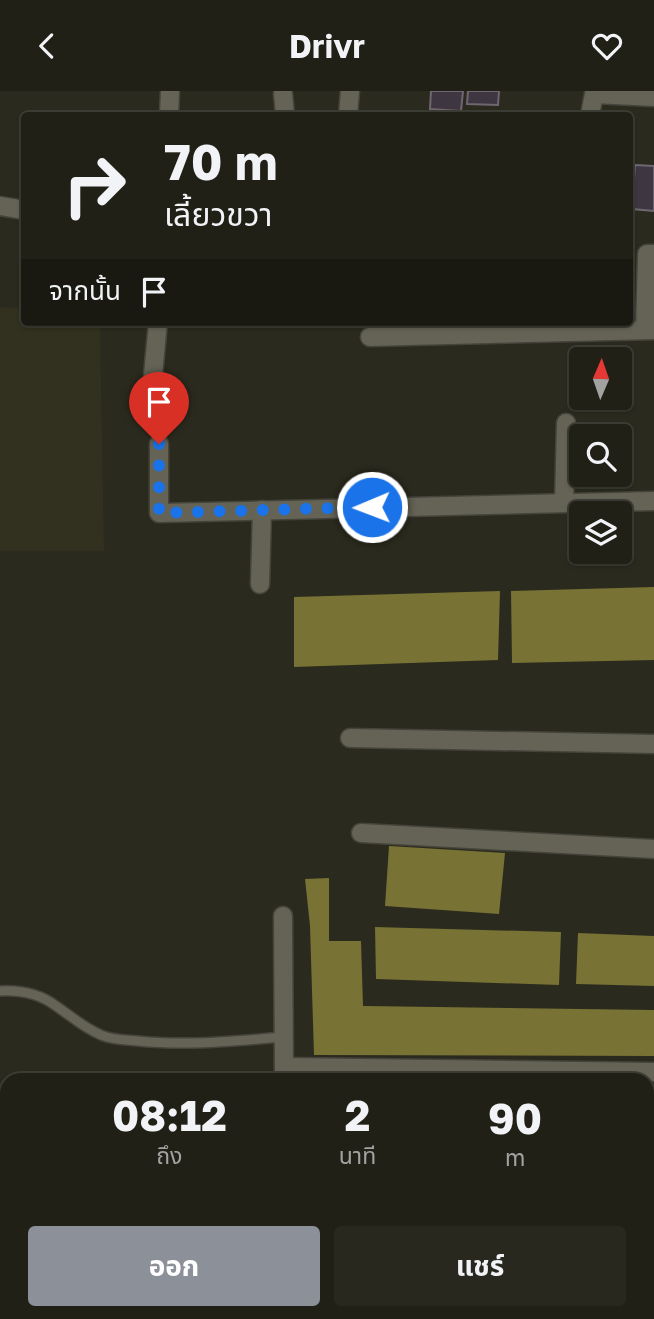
<!DOCTYPE html>
<html lang="th">
<head>
<meta charset="utf-8">
<style>
	body { margin:0; font-family:"Golos Text","Noto Sans Thai",sans-serif; background:#28281f; color:#f1f3f6; height:100vh; display:flex; flex-direction:column; font-size:26px; white-space:nowrap }
	* { box-sizing:border-box; margin:0 }
	p { font-size:23px; color:#a2a3a1 }
	.icon { flex:none; width:38px; height:38px; fill:none; stroke:currentColor; stroke-width:2; stroke-linecap:round; stroke-linejoin:round }
	.map { position:relative; flex:1; overflow:hidden }
	.side { position:absolute; left:0px; top:982px; width:654px; height:247px; display:flex; flex-direction:column; background:#202016; border-radius:21px 21px 0 0; box-shadow:0 2px 5px #0004,0 0 0 2px #3d3e35 }
	.side>* { flex:none }
	.guide { position:absolute; left:21px; top:21px; width:612px; height:214px; border-radius:7px; box-shadow:0 2px 5px #0004,0 0 0 2px #3d3e35; background:#202016; color:#f1f3f6; overflow:hidden }
	.needle { width:46px; rotate:2deg }
	.controls { position:absolute; left:569px; top:256px; display:grid; gap:14px }
	.controls a { display:grid; place-items:center; width:63px; height:63px; border-radius:7px; background:#202016; box-shadow:0 2px 5px #0004,0 0 0 2px #3d3e35; font-size:35px }
	.pin { position:absolute; display:grid; place-items:center; width:60px; height:60px; color:#fff; margin:-72px -30px; border-radius:50% 50% 50% 0; rotate:-45deg; box-shadow:0 0 7px #0007 }
	.pin .icon { rotate:45deg }
	.me { position:absolute; width:77px; margin:-38px; rotate:269deg; stroke-linejoin:round; filter:drop-shadow(0 0 5px #0008) }
	.turn { display:flex; align-items:center; gap:24px; height:147px; padding:0 28px; font-size:32px }
	.turn .icon { width:91px; height:91px; stroke-width:2.5 }
	.turn b { display:block; font-size:49px; line-height:60px }
	.then { display:flex; align-items:center; height:66px; padding:0 28px; background:#0003; gap:14px; font-size:26px }
	.eta { display:flex; justify-content:space-evenly; align-items:center; height:119px; text-align:center }
	.eta b { font-size:42px; font-weight:700; line-height:49px }
	.primary-button { display:flex; gap:14px; margin-top:auto; padding:14px 28px }
	.primary-button a { flex:1; height:80px; border-radius:7px; background:#8c9099; color:#fff; font-size:28px; font-weight:700; line-height:80px; text-align:center }
	.primary-button a+a { background:#28281f; color:#f1f3f6 }
	header { display:flex; justify-content:space-between; align-items:center; height:91px; padding:0 28px; background:#202016; font-size:32px; font-weight:700 }
	.map>svg:first-child { display:block }
	.built { fill:#32311f }
	.water { fill:#787234 }
	.building { fill:#3e3640; stroke:#6f6671; stroke-width:2 }
	.lines { fill:none; stroke-linecap:round; stroke-linejoin:round }
	.lane-casing { stroke:#45443b; stroke-width:12 }
	.street-casing { stroke:#45443b; stroke-width:21 }
	.lane { stroke:#646356; stroke-width:9 }
	.street { stroke:#646356; stroke-width:18 }
	.route { stroke:#1a73e8; stroke-width:12; stroke-dasharray:0 21.6 }
</style>
</head>
<body>
<header><svg class="icon" aria-label="back" viewBox="0 0 24 24"><path d="M15 5l-7 7 7 7"/></svg>Drivr<svg class="icon" aria-label="heart" viewBox="0 0 24 24"><path d="M12 20l-8-8c-3-5 5-10 8-4 3-6 11-1 8 4z"/></svg></header>
<div class="map">
<svg width="654" height="1228" viewBox="0 0 654 1228">
	<rect width="100%" height="100%" fill="#2a2a1e"/>
	<polygon class="built" points="0,216 24,218 24,231 100,231 104,460 0,460"/>
	<g class="water">
		<polygon points="654,496 654,569 512,572 511,500"/>
		<polygon points="500,500 498,569 294,576 294,506"/>
		<polygon points="389,755 505,762 499,823 385,815"/>
		<polygon points="329,787 329,850 361,850 363,915 654,919 654,965 314,964 310,835 305,788"/>
		<polygon points="375,836 561,841 559,894 376,888"/>
		<polygon points="578,842 654,845 654,895 576,893"/>
	</g>
	<g class="building">
		<polygon points="431,0 463,0 461,20 430,18"/>
		<polygon points="468,0 499,0 498,14 467,13"/>
		<polygon points="635,74 654,75 654,120 632,118"/>
	</g>
	<g class="lines">
		<g class="lane-casing">
			<g id="lane">
				<path d="M 0,900 C 20,899 40,903 56,915 C 71,925 84,937 101,944 C 112,949 126,949 138,950 C 187,955 235,950 283,946"/>
				<polyline points="648,1150 654,1150"/>
			</g>
		</g>
		<g class="street-casing">
			<g id="street">
				<polyline points="283,3 285,24"/>
				<polyline points="169,24 170,0"/>
				<polyline points="348,24 350,0"/>
				<polyline points="590,24 594,3 654,6"/>
				<polyline points="0,115 24,119"/>
				<polyline points="645,239 647,163 654,163"/>
				<polyline points="370,246 654,239"/>
				<polyline points="153,284 158,231"/>
				<polyline points="159,353 159,422 654,410"/>
				<polyline points="564,412 566,332"/>
				<polyline points="260,493 262,419"/>
				<polyline points="350,647 654,653"/>
				<polyline points="361,742 654,758"/>
				<polyline points="283,825 284,989"/>
				<polyline points="285,976 654,981"/>
				<polyline points="0,1047 7,1046"/>
				<polyline points="0,1187 7,1186"/>
				<polyline points="197,1222 199,1228"/>
			</g>
		</g>
		<use href="#lane" class="lane"/>
		<use href="#street" class="street"/>
	</g>
	<g class="lines">
		<polyline class="route" points="159,353 159,422 372,416"/>
	</g>
</svg>
<div class="controls">
<a><svg class="needle" viewBox="-14 -14 28 28"><path d="M0-13l5 13h-10z" fill="#e53935"/><path d="M0 13l5-13h-10z" fill="#a2a3a1"/></svg></a>
<a><svg class="icon" aria-label="search" viewBox="0 0 24 24"><circle cx="10" cy="10" r="6"/><path d="M15 15l6 6"/></svg></a>
<a><svg class="icon" aria-label="layers" viewBox="0 0 24 24"><path d="M12 4l9 5-9 5-9-5zM3 14l9 5 9-5"/></svg></a>
</div>
<div class="pin" style="left:159px;top:353px;background:#d93025"><svg class="icon" aria-label="arrive" viewBox="0 0 24 24"><path d="M6 21V4h12l-3 4 3 4H6"/></svg></div>
<svg class="me" style="left:372px;top:416px" viewBox="-20 -20 40 40"><circle r="17" fill="#1a73e8" stroke="#fff" stroke-width="3"/><path d="M0-11L8 9 0 5-8 9z" fill="#fff"/></svg>
<div class="guide">
<div class="turn"><svg class="icon" aria-label="right" viewBox="0 0 24 24"><path d="M7 20v-9h11M14 6l5 5-5 5"/></svg><div><b>70 m</b>เลี้ยวขวา</div></div>
<div class="then">จากนั้น<svg class="icon" aria-label="arrive" viewBox="0 0 24 24"><path d="M6 21V4h12l-3 4 3 4H6"/></svg></div>
</div>
<section class="side">
<div class="eta">
<div><b>08:12</b><p>ถึง</p></div>
<div><b>2</b><p>นาที</p></div>
<div><b>90</b><p>m</p></div>
</div>
<div class="primary-button"><a>ออก</a><a>แชร์</a></div>
</section>
</div>
</body>
</html>
